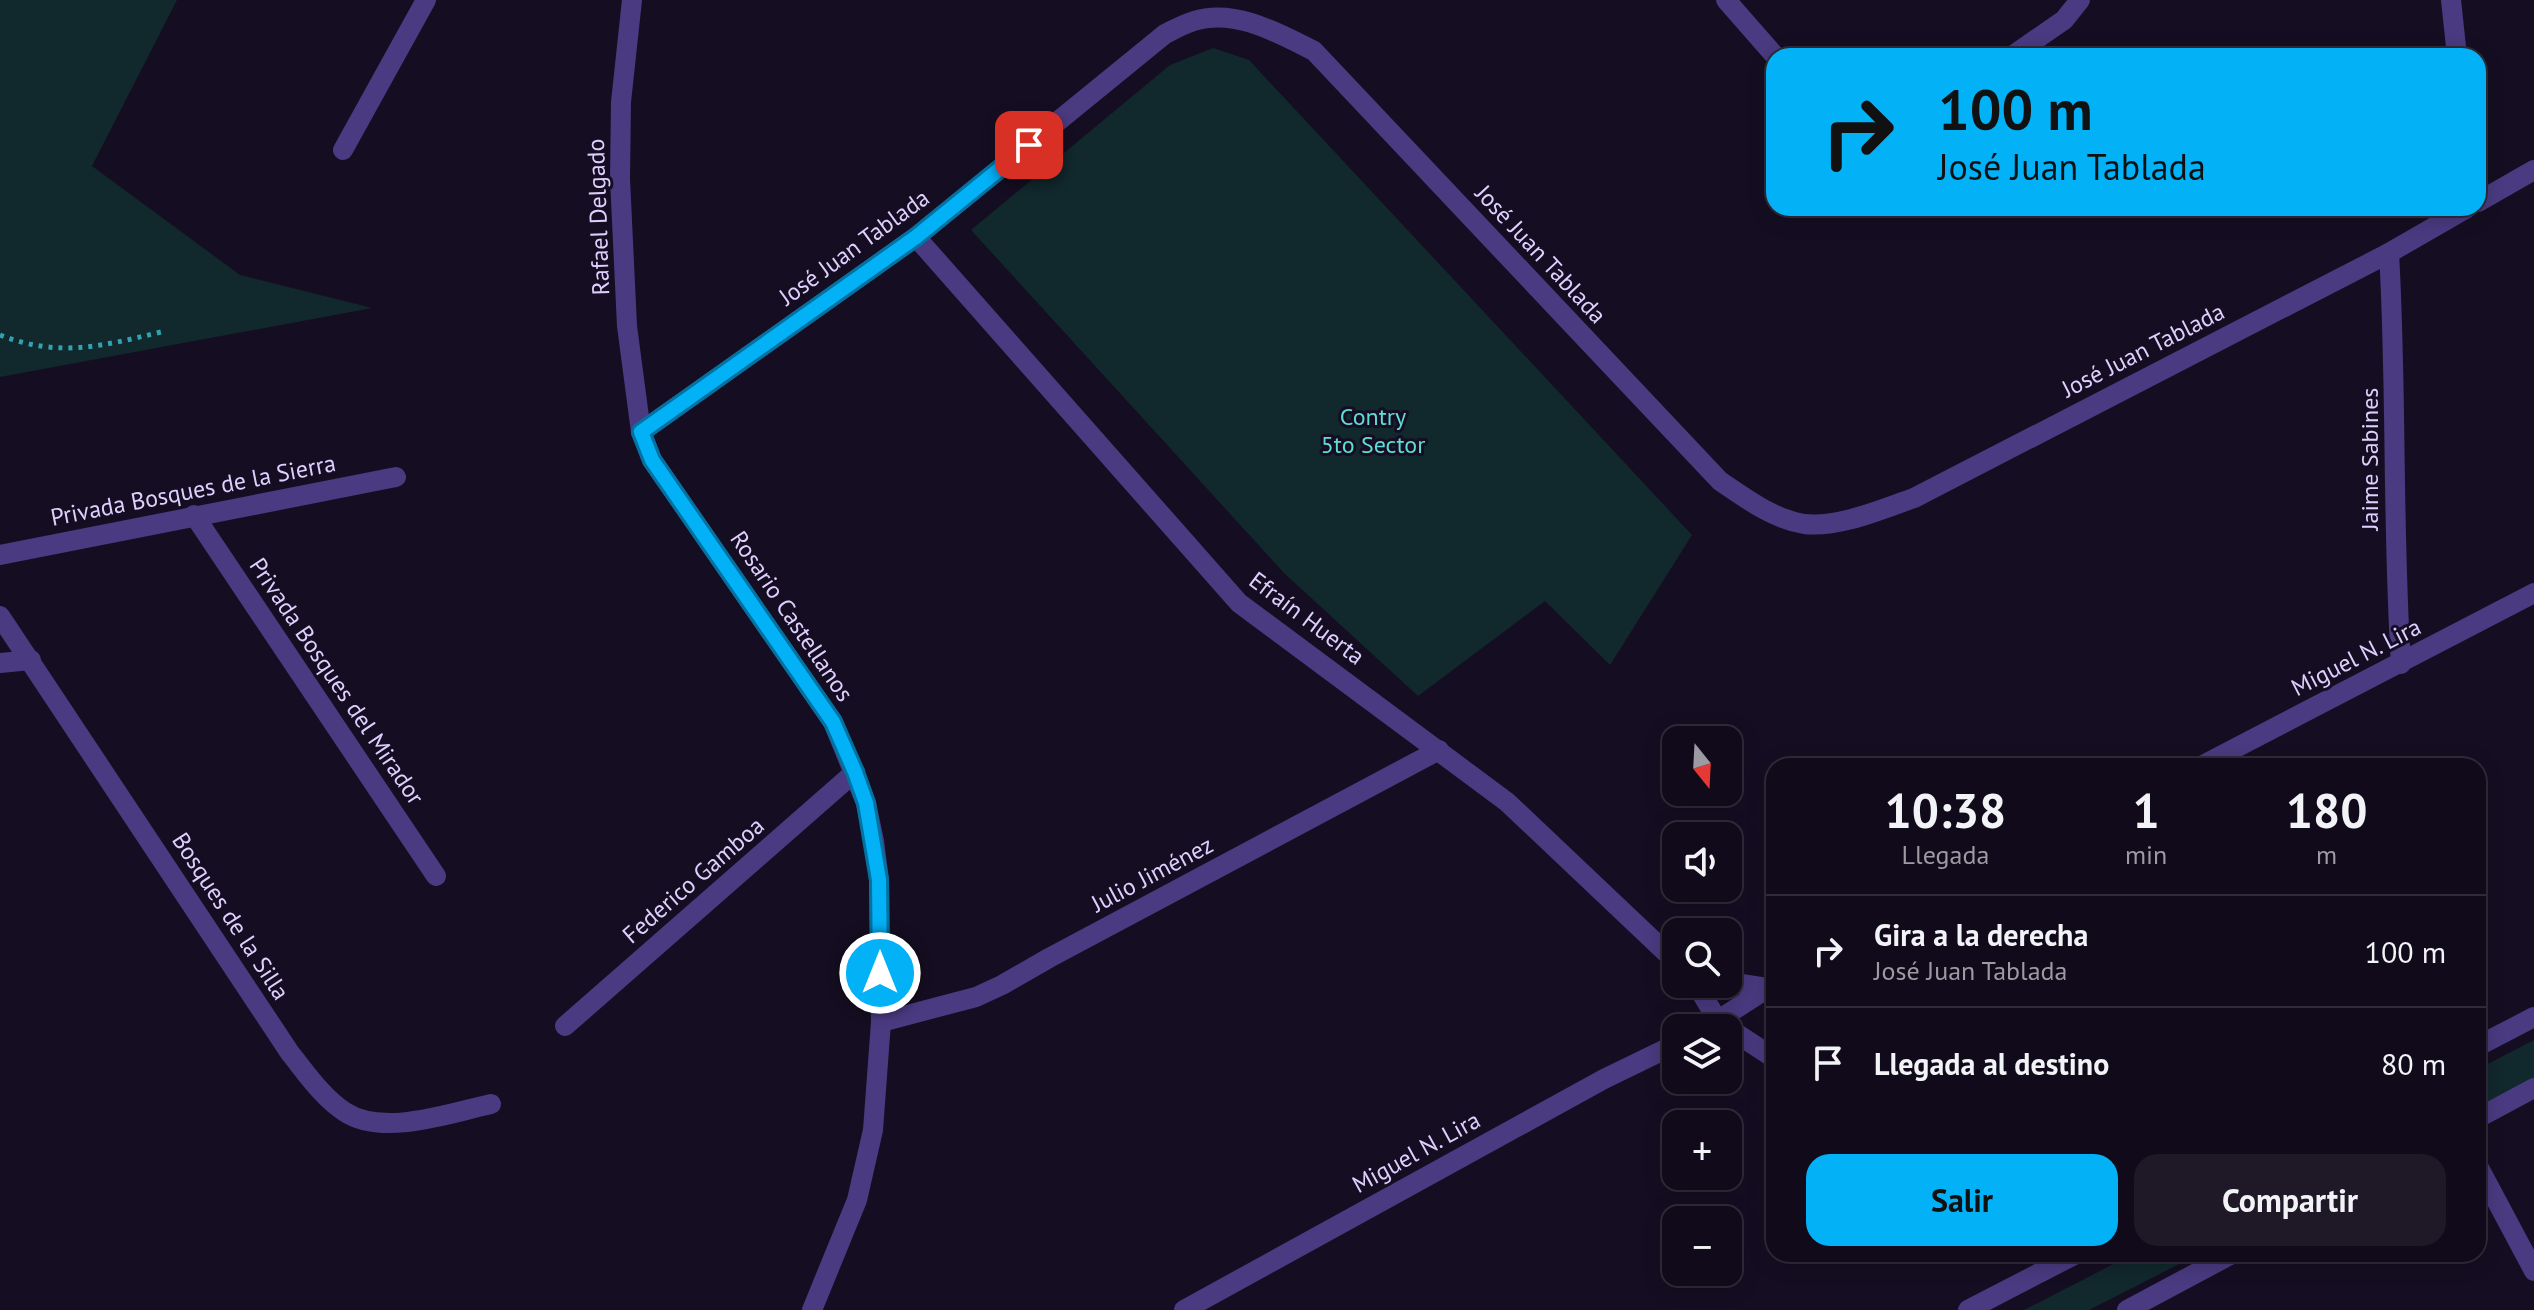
<!DOCTYPE html>
<html lang="es">
<head>
<meta charset="utf-8">
<style>
	body { margin:0; font-family:"PT Sans",sans-serif; background:#1e1827; color:#f1f3f6; height:100vh; display:flex; flex-direction:column; font-size:30px; white-space:nowrap }
	* { box-sizing:border-box; margin:0 }
	p { font-size:26px; color:#9c9aa2 }
	.icon { flex:none; width:44px; height:44px; fill:none; stroke:currentColor; stroke-width:2; stroke-linecap:round; stroke-linejoin:round }
	.map { position:relative; flex:1; overflow:hidden }
	.side { position:absolute; left:1766px; top:758px; width:720px; height:504px; display:flex; flex-direction:column; background:#100a1a; border-radius:24px; box-shadow:0 4px 20px #0003,0 0 0 2px #302b39 }
	.side>* { flex:none }
	.hud { position:absolute; left:1766px; top:48px; width:720px; height:168px; border-radius:24px; box-shadow:0 4px 20px #0003,0 0 0 2px #302b39; background:#03b1f7; color:#111; overflow:hidden }
	.needle { width:52px; rotate:162deg }
	.fabs { position:absolute; left:1662px; top:726px; display:grid; gap:16px }
	.fabs a { display:grid; place-items:center; width:80px; height:80px; border-radius:16px; background:#100a1a; box-shadow:0 4px 20px #0003,0 0 0 2px #302b39; font-size:40px }
	.pin { position:absolute; display:grid; place-items:center; width:68px; height:68px; color:#fff; margin:-34px; border-radius:16px; box-shadow:0 4px 12px #0006 }
	.me { position:absolute; width:88px; margin:-44px; rotate:0deg; stroke-linejoin:round; filter:drop-shadow(0 0 6px #0008) }
	.turn { display:flex; align-items:center; gap:28px; height:168px; padding:0 40px; font-size:36px }
	.turn .icon { width:104px; height:104px; stroke-width:2.5 }
	.turn b { display:block; font-size:56px; line-height:68px }
	.eta { display:flex; justify-content:space-evenly; align-items:center; height:136px; text-align:center }
	.eta b { font-size:48px; font-weight:800; line-height:56px }
	.cta { display:flex; gap:16px; margin-top:auto; padding:16px 40px }
	.cta a { flex:1; height:92px; border-radius:24px; background:#03b1f7; color:#111; font-size:32px; font-weight:800; line-height:92px; text-align:center }
	.cta a+a { background:#1e1827; color:#f1f3f6 }
	ul { padding:0; list-style:none }
	li { display:flex; align-items:center; gap:24px; height:112px; padding:0 40px; border-top:2px solid #302b39 }
	li div { flex:1 }
	li b { display:block; font-size:30px }
	li em { font-style:normal }
	.map>svg:first-child { display:block }
	.green { fill:#11282c }
	.lines { fill:none; stroke-linecap:round; stroke-linejoin:round }
	.path { stroke:#30a2b2; stroke-width:5; stroke-dasharray:4 6; stroke-linecap:butt }
	.minor { stroke:#4a3a81; stroke-width:20 }
	.tertiary { stroke:#4a3a81; stroke-width:20 }
	.route-casing { stroke:#0273a1; stroke-width:20 }
	.route { stroke:#03b1f7; stroke-width:14 }
	.labels { text-anchor:middle; dominant-baseline:central; stroke-width:6; stroke-linejoin:round; paint-order:stroke }
	.street-label { font-size:24px; fill:#ded0fe; stroke:#150e22 }
	.park-label { font-size:24px; fill:#5dddd5; stroke:#150e22 }
</style>
</head>
<body>
<div class="map">
<svg width="2534" height="1310" viewBox="0 0 2534 1310">
	<rect width="100%" height="100%" fill="#150e22"/>
	<g class="green">
		<polygon points="0,0 177,0 92,166 240,275 372,308 0,377"/>
		<polygon points="1213,48 1249,60 1692,535 1610,665 1545,601 1418,696 1284,573 971,230 1170,65"/>
		<polygon points="2534,1040 2534,1080 2478,1110 2478,1069"/>
		<polygon points="2133,1254 2199,1254 2089,1310 2024,1310"/>
	</g>
	<g class="lines">
		<path class="path" d="M 0,335 C 59,358 102,346 161,332"/>
		<g class="minor">
			<polyline points="632,0 621,102 620,179 627,326 641,432 652,460 833,722 866,803 874,841 879,880 881,1022 873,1130 857,1200 812,1310"/>
			<polyline points="1726,0 1775,56"/>
			<polyline points="2451,0 2457,56"/>
			<polyline points="2012,56 2064,20 2080,0"/>
			<polyline points="343,150 426,0"/>
			<polyline points="2478,202 2534,170"/>
			<polyline points="916,237 1239,603 1507,802 1676,962"/>
			<path d="M 2389,253 C 2397,390 2392,527 2401,664"/>
			<path d="M 641,432 L 916,237 L 1165,34 C 1175,29 1184,24 1194,21 C 1235,8 1278,33 1314,51 L 1720,481 C 1745,498 1773,519 1804,524 C 1839,528 1882,509 1914,498 L 2389,253 L 2467,208"/>
			<polyline points="194,515 436,876"/>
			<polyline points="0,555 396,477"/>
			<path d="M 0,616 L 290,1053 C 307,1074 323,1098 345,1112 C 383,1137 450,1113 491,1104"/>
			<polyline points="0,663 31,660"/>
			<polyline points="2201,766 2534,593"/>
			<polyline points="1728,982 1774,989"/>
			<polyline points="1696,984 1718,1021 1728,1028"/>
			<polyline points="881,1022 976,997 1002,985 1049,958 1439,750"/>
			<polyline points="565,1026 855,772"/>
			<polyline points="1706,1028 1774,984"/>
			<polyline points="1728,1028 1774,1058"/>
			<polyline points="2478,1166 2534,1271"/>
			<polyline points="1184,1310 1604,1079 1676,1044"/>
		</g>
		<g class="tertiary">
			<polyline points="2478,1046 2534,1017"/>
			<polyline points="2478,1118 2534,1088"/>
			<polyline points="1968,1310 2076,1254"/>
			<polyline points="2127,1310 2232,1254"/>
		</g>
	</g>
	<g class="lines">
		<g class="route-casing">
			<polyline id="route" points="880,973 879,880 866,803 855,772 833,722 652,460 641,432 916,237 1029,145"/>
		</g>
		<use href="#route" class="route"/>
	</g>
	<g class="labels">
		<g class="street-label">
			<text transform="translate(598 217) rotate(-92)">Rafael Delgado</text>
			<text transform="translate(854 247) rotate(-36)">José Juan Tablada</text>
			<text transform="translate(1541 254) rotate(47)">José Juan Tablada</text>
			<text transform="translate(2143 350) rotate(-27)">José Juan Tablada</text>
			<text transform="translate(2369 459) rotate(-90)">Jaime Sabines</text>
			<text transform="translate(193 490) rotate(-11)">Privada Bosques de la Sierra</text>
			<text transform="translate(792 616) rotate(56)">Rosario Castellanos</text>
			<text transform="translate(1307 618) rotate(37)">Efraín Huerta</text>
			<text transform="translate(2356 657) rotate(-27)">Miguel N. Lira</text>
			<text transform="translate(337 681) rotate(56)">Privada Bosques del Mirador</text>
			<text transform="translate(1152 874) rotate(-28)">Julio Jiménez</text>
			<text transform="translate(693 880) rotate(-41)">Federico Gamboa</text>
			<text transform="translate(231 916) rotate(57)">Bosques de la Silla</text>
			<text transform="translate(1416 1152) rotate(-29)">Miguel N. Lira</text>
		</g>
		<g class="park-label">
			<text x="1373" y="416">Contry<tspan x="1373" dy="28">5to Sector</tspan></text>
		</g>
	</g>
</svg>
<div class="fabs">
<a><svg class="needle" viewBox="-14 -14 28 28"><path d="M0-13l5 13h-10z" fill="#e53935"/><path d="M0 13l5-13h-10z" fill="#9c9aa2"/></svg></a>
<a><svg class="icon" aria-label="sound" viewBox="0 0 24 24"><path d="M4 9h4l5-4v14l-5-4H4zM17 9q2 3 0 6"/></svg></a>
<a><svg class="icon" aria-label="search" viewBox="0 0 24 24"><circle cx="10" cy="10" r="6"/><path d="M15 15l6 6"/></svg></a>
<a><svg class="icon" aria-label="layers" viewBox="0 0 24 24"><path d="M12 4l9 5-9 5-9-5zM3 14l9 5 9-5"/></svg></a>
<a>+</a>
<a>−</a>
</div>
<div class="pin" style="left:1029px;top:145px;background:#d93025"><svg class="icon" aria-label="arrive" viewBox="0 0 24 24"><path d="M6 21V4h12l-3 4 3 4H6"/></svg></div>
<svg class="me" style="left:880px;top:973px" viewBox="-20 -20 40 40"><circle r="17" fill="#03b1f7" stroke="#fff" stroke-width="3"/><path d="M0-11L8 9 0 5-8 9z" fill="#fff"/></svg>
<div class="hud">
<div class="turn"><svg class="icon" aria-label="right" viewBox="0 0 24 24"><path d="M7 20v-9h11M14 6l5 5-5 5"/></svg><div><b>100 m</b>José Juan Tablada</div></div>
</div>
<section class="side">
<div class="eta">
<div><b>10:38</b><p>Llegada</p></div>
<div><b>1</b><p>min</p></div>
<div><b>180</b><p>m</p></div>
</div>
<ul>
<li><svg class="icon" aria-label="right" viewBox="0 0 24 24"><path d="M7 20v-9h11M14 6l5 5-5 5"/></svg><div><b>Gira a la derecha</b><p>José Juan Tablada</p></div><em>100 m</em></li>
<li><svg class="icon" aria-label="arrive" viewBox="0 0 24 24"><path d="M6 21V4h12l-3 4 3 4H6"/></svg><div><b>Llegada al destino</b></div><em>80 m</em></li>
</ul>
<div class="cta"><a>Salir</a><a>Compartir</a></div>
</section>
</div>
</body>
</html>
